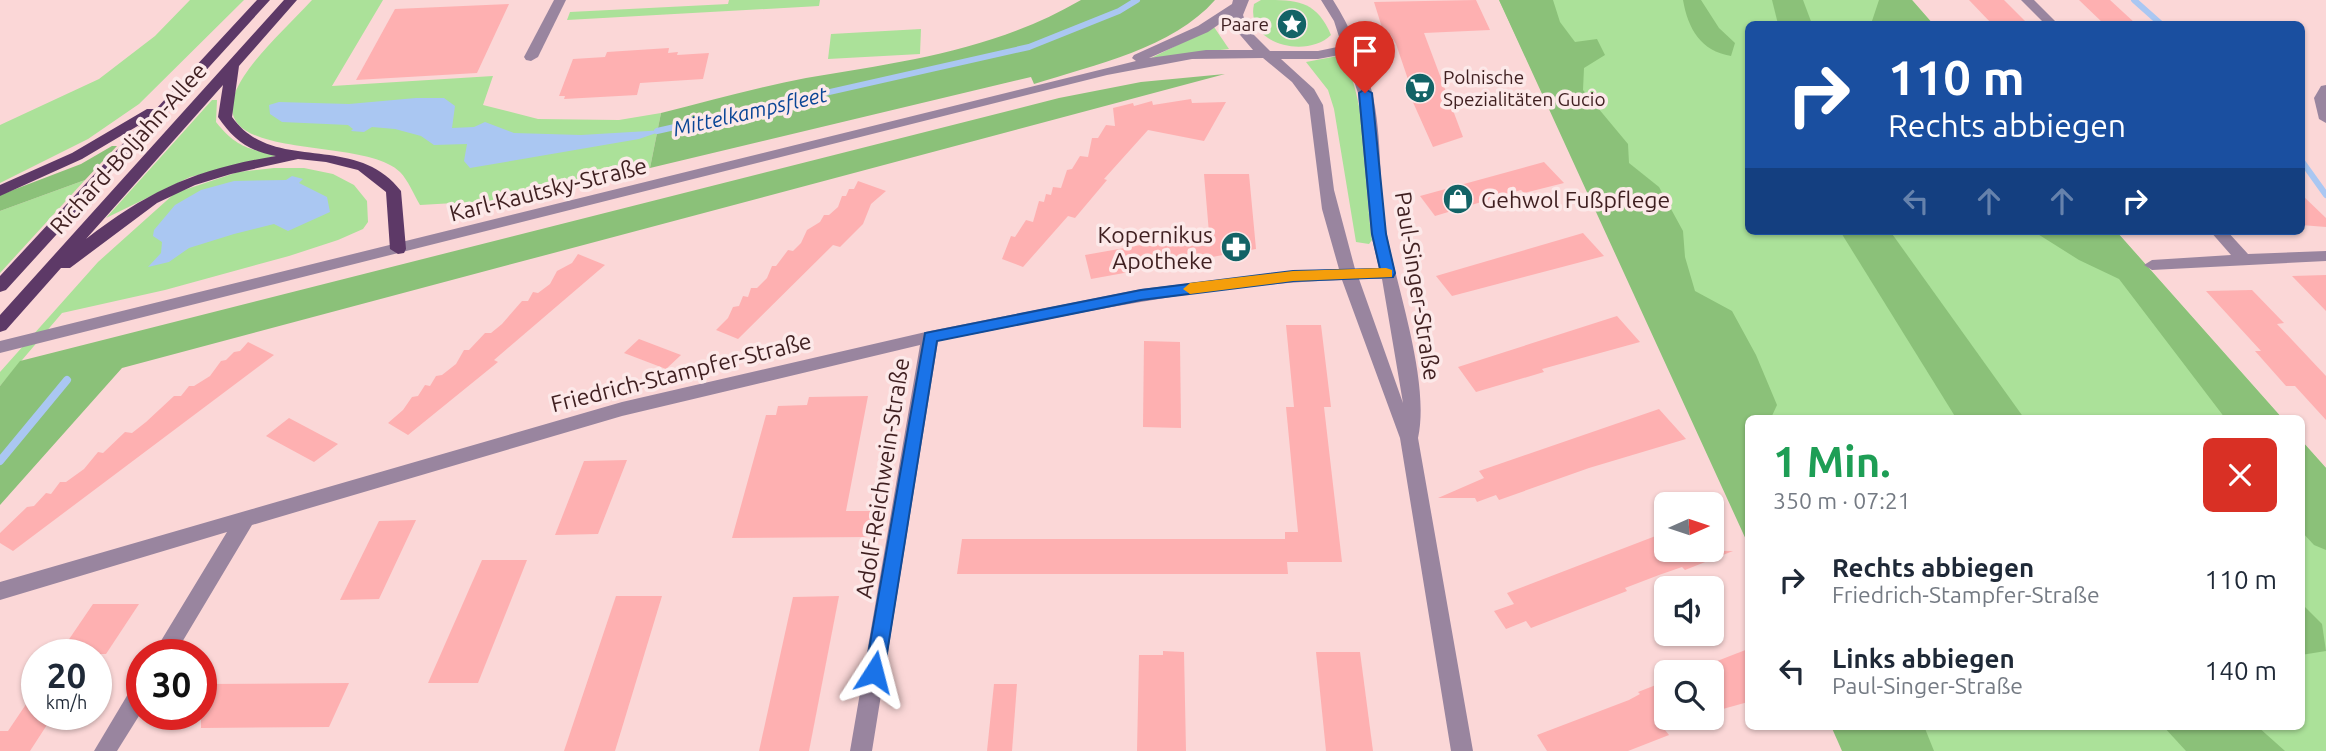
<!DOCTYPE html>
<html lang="de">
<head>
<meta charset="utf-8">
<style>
	body { margin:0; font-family:Ubuntu,sans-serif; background:#f2f2f3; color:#1f2937; height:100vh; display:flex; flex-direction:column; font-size:26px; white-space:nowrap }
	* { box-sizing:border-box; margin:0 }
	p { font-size:23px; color:#747a83 }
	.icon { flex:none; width:38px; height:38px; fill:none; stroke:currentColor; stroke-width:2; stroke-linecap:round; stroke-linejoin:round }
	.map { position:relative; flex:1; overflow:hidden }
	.panel { position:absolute; left:1745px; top:415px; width:560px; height:315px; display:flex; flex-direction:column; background:#fff; border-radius:10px; box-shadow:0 2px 5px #0004 }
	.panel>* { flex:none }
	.top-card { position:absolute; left:1745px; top:21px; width:560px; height:214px; border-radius:10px; box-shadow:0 2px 5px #0004; background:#1a4fa0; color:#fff; overflow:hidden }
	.needle { width:46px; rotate:87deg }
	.controls { position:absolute; left:1654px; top:492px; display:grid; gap:14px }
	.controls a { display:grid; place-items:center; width:70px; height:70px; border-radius:10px; background:#fff; box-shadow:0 2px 5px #0004; font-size:35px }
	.speed { position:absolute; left:21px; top:639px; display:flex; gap:14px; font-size:35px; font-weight:700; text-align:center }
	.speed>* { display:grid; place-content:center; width:91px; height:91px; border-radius:50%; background:#fff; box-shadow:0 2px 5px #0004; line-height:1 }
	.speed small { font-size:18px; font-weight:400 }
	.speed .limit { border:10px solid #d22; background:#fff; color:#111 }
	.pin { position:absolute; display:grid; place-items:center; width:60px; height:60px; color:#fff; margin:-72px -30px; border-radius:50% 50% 50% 0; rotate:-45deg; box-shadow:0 0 7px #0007 }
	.pin .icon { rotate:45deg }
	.me { position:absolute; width:77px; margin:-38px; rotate:9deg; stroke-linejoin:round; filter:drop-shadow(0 0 5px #0008) }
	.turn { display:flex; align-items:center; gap:24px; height:147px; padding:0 28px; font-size:32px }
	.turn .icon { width:91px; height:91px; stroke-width:2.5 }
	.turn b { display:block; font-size:49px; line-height:60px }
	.lanes { display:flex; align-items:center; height:66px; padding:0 28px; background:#0003; justify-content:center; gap:35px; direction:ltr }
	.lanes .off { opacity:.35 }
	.round { display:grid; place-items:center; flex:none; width:74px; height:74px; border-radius:10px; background:#f2f2f3 }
	.head { display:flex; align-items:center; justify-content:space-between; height:119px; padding:0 28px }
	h1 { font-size:42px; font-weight:700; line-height:52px; color:#1e9e55 }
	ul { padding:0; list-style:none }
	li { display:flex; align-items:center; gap:21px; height:91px; padding:0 28px }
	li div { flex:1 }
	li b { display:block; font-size:26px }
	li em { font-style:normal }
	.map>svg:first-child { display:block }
	.green { fill:#abe199 }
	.forest { fill:#8bc179 }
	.water { fill:#aac7f2 }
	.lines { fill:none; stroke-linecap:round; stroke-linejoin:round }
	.stream-far1 { stroke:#aac7f2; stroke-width:6 }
	.stream { stroke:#aac7f2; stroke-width:8 }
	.building { fill:#feb0b1 }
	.minor { fill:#99859f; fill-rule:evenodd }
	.major { fill:#5d3967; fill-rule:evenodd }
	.route { fill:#1a73e8; stroke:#114b97; stroke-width:2 }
	.slow { fill:#f59e0b }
	.labels { text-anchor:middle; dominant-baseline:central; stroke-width:7; stroke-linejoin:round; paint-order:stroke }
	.far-poi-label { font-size:19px; fill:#3f1f20; stroke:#fce9e9; text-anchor:end }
	.far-water-label { font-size:21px; font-style:italic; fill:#094596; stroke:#fce9e9 }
	.street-label { font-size:23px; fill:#3f1f20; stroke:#fce9e9 }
	.poi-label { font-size:23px; fill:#3f1f20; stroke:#fce9e9; text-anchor:start }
</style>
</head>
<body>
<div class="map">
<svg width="2326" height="751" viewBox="0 0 2326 751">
	<rect width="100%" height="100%" fill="#fbd7d7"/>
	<g class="green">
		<polygon points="190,0 244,0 139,104 88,139 0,183 0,125 99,79 155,36"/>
		<path d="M 312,0 L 383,0 L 332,86 L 493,76 L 483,105 L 538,119 L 619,120 L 661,113 L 650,168 L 489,201 L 420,205 C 414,195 408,180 400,172 C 361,133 185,167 244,76 C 262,49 290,24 312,0 Z"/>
		<polygon points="729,0 820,0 819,6 567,20 570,12 728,4"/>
		<path d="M 1261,0 C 1297,0 1316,0 1331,35 C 1307,59 1245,45 1254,4 Z"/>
		<polygon points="1499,0 1912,0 1933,24 1748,24 1748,231 2116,231 2282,418 1748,418 1697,423"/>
		<polygon points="1214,27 1229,49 1151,58"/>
		<polygon points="921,29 920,54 828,59 831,34"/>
		<path d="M 1343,55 C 1370,113 1363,178 1372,240 L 1369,244 L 1356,242 L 1334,109 L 1328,90 L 1306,62 Z"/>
		<path d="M 212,100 L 217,100 L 216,122 C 236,147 249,150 280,155 L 190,177 L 106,218 Z"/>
		<polygon points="274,168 304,168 333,174 354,185 367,201 368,222 363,229 338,240 289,256 165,290 62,313 0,386 0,372 98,262 175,193 238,172"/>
		<polygon points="85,180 0,273 0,211"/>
		<polygon points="2301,440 2326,468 2326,751 1845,751 1834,726 2301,726"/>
	</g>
	<g class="forest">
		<path d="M 1081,0 L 1215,0 C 1173,48 1094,65 1034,84 L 1031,77 L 650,168 L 661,113 C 709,101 758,87 806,78 C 902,62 995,50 1081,0 Z"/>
		<polygon points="1499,0 1553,0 1560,22 1575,42 1597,39 1605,55 1584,68 1583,90 1628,144 1629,163 1659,187 1683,231 1685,257 1695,291 1732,311 1756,355 1777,405 1771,418 1748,418 1748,544"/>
		<path d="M 1701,0 L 1719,28 L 1735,43 L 1731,56 C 1701,51 1688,29 1683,0 Z"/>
		<polygon points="1772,0 1803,0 1812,24 1778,24"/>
		<polygon points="1879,0 1912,0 1933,24 1871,24"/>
		<polygon points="1225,74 122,368 0,505 0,386 20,361 1059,98 1141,82"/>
		<polygon points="112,146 117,146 85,180 0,211 0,195 81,164"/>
		<polygon points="1840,231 1890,231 2024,418 1956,418"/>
		<polygon points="2033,231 2116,231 2282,418 2225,418 2119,279 2079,260"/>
		<polygon points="2301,440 2326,468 2326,550 2314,545 2301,531"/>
		<polygon points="2301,603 2322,624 2326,651 2301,655"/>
		<polygon points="1831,726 1924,726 1934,751 1842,751"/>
		<polygon points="2163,726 2257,726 2285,751 2186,751"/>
	</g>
	<g class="water">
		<polygon points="416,98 444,98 455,106 452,128 474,127 485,122 514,133 581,135 665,130 639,139 470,168 464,161 467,144 434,145 421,136 395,129 372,127 364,132 351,131 353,129 348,125 282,122 270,114 269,105 279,102 349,104"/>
		<polygon points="292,176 303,179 299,183 327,197 330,212 288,231 274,224 234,234 189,248 169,262 148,267 161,253 162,242 153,236 154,230 175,205 201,190 234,181 286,180"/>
	</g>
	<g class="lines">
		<g class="stream-far1">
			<polyline points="2134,0 2161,24"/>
			<polyline points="657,131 1029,47 1119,11 1137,0"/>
			<polyline points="2301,160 2326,195"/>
		</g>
		<polyline class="stream" points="0,461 67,380"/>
	</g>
	<g class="building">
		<polygon points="1476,0 1490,30 1424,33 1463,137 1433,147 1412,100 1415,100 1396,44 1390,34 1384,34 1374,2"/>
		<polygon points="1969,0 2004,0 2028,24 1992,24"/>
		<polygon points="2079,0 2110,0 2136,24 2104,24"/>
		<polygon points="509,4 477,73 356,80 395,9"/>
		<polygon points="669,48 668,53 678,52 677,55 709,53 703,79 640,83 637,95 564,99 565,96 559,96 573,59 605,57 607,52"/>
		<polygon points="1191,99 1192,103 1226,102 1204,141 1148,130 1104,179 1107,180 1075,218 1068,216 1023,267 1002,259 1011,236 1015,237 1026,220 1033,222 1039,201 1044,202 1046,194 1051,195 1053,187 1061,188 1067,170 1072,169 1080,156 1088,157 1092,138 1098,138 1106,125 1115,126 1113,108 1133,103 1134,106 1152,101 1153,105"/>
		<polygon points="1544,162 1564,183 1524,193 1521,190 1435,216 1420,196"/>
		<polygon points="1204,174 1249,174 1256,249 1091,279 1085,255 1209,233"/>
		<polygon points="858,181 886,191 871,204 863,224 840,247 833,245 738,339 716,330 728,318 733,307 739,306 743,296 748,297 751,288 757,288 767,278 772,266 776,266 788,250 793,251 801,243 807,230 820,222 824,215 829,215 838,207 842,196 846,196 849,189 854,189"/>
		<polygon points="2301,194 2326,218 2326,227 2301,225"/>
		<polygon points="1583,233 1604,256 1452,296 1436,276"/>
		<polygon points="578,254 605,265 494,360 498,362 408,435 388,423 403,410 412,397 418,396 425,385 430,386 436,376 442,375 456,364 464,350 469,350 485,333 491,333 502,324 522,301 528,301 533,292 538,293 550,284 557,271 572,263"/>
		<polygon points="2326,275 2326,311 2292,276"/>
		<polygon points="2252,290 2284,323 2277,324 2326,376 2326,420 2295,386 2286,386 2255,351 2261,351 2206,291"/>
		<polygon points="1617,316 1640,342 1542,369 1544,372 1476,392 1458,367"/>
		<polygon points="1286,325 1321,325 1331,407 1324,407 1342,562 1287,562 1288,574 957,574 962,539 1285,539 1285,532 1298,532 1286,407 1294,407"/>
		<polygon points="639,339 681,355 666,369 624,353"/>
		<polygon points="1144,341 1180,342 1181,428 1143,427"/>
		<polygon points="248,342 274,355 13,551 0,543 0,533 27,507 34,506 46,493 51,494 60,482 66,482 84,469 98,452 103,453 125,432 132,433 146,422 174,396 181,396 189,386 194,386 210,376 221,361 226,360 234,352 240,351"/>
		<polygon points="868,396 846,511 875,511 870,537 732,538 766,415 776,415 778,406 807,405 809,397"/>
		<polygon points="1659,409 1686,439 1589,468 1499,500 1496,495 1477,502 1475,498 1438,498 1484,478 1479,471"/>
		<polygon points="289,418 338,444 314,462 266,436"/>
		<polygon points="627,460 598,534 555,535 584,461"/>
		<polygon points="416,520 379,599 340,600 379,521"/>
		<polygon points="1666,532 1666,550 1733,551 1685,570 1682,567 1659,575 1625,588 1627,591 1531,628 1526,621 1506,629 1494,611 1514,604 1507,593"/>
		<polygon points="482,560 527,560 478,683 428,683"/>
		<polygon points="616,596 662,596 615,751 564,751"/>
		<polygon points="839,596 809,751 759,751 793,597"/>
		<polygon points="93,604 139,604 106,654 59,654"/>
		<polygon points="1748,649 1748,702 1712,712 1712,663"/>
		<polygon points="1163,651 1184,652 1186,751 1137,751 1139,655 1163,655"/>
		<polygon points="1316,652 1360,652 1373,751 1326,751"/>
		<polygon points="1666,681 1665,730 1669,735 1628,751 1547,751 1537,735 1629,700 1640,694 1638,692"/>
		<polygon points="349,683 329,727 201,728 201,692 206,684"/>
		<polygon points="994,684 1017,684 1012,751 987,751"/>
		<polygon points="37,688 37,714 54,714 30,751 0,751 0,731 8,731"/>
	</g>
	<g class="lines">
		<g class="minor">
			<polygon points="554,0 566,0 538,57 531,61 526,60 524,57"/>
			<path d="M 1233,0 L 1249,0 L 1243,15 L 1248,29 L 1270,51 L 1318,51 L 1342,46 L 1334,21 L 1321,0 L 1333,0 C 1351,28 1364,61 1372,92 C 1383,138 1378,188 1387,235 C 1398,292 1430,383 1418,438 L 1473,751 L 1451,751 L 1400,438 L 1342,280 C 1206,284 1072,315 938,341 L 872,751 L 850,751 L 920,345 L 622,416 L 252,525 L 175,654 L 153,654 L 227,532 L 0,600 L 0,582 L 622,402 L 930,331 L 1141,289 L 1293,271 L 1339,269 L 1322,209 L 1309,105 L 1292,82 L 1263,58 L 1192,59 L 1107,75 L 0,353 L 0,341 L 1136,61 L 1132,58 L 1134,55 L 1198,26 L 1232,4 ZM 1231,16 L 1235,29 L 1253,50 L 1206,50 L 1149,58 L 1208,32 ZM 1345,54 L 1358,93 L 1371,234 L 1379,268 L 1355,269 L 1334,190 L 1323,105 L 1314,89 L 1281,59 L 1318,59 ZM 1359,279 L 1382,279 L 1403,403 Z"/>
			<polygon points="2021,0 2034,0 2058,24 2045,24"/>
			<polygon points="2326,85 2326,123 2319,119 2314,98 2321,86"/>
			<polygon points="2210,231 2227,231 2248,254 2326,251 2326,261 2152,270 2144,265 2152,260 2231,255"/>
			<polygon points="142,681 142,711 117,751 94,751 134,684"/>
		</g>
		<g class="major">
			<polygon points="257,0 270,0 6,290 0,292 0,276 141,124 82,159 0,196 0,185 72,153 147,109 156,109"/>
			<path d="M 284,0 L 297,0 L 239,66 L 232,117 C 273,175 355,131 401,191 L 406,249 L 404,253 L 398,254 L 390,249 L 386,192 L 358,170 L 326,162 L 298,159 L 231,174 L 195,185 L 157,203 L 70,268 L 61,268 L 6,330 L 0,332 L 0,315 ZM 223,85 L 218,117 C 233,139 248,151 276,156 C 196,169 150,190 86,239 Z"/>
		</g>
	</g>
	<polygon class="route" points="1365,89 1372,93 1386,234 1395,273 1393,277 1293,281 1141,300 937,341 884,672 881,678 874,681 867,678 865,672 925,333 1141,290 1293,271 1380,269 1372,234 1359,93"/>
	<polygon class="slow" points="1386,268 1392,270 1392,277 1293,281 1190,294 1183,289 1190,283 1293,271"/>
	<defs>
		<g id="sight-disc" transform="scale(1.575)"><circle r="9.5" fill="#136366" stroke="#fce9e9"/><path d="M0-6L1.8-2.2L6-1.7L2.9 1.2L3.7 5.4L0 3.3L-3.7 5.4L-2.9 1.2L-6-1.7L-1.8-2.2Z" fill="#fff"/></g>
		<g id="supermarket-disc" transform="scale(1.575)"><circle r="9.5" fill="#136366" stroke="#fce9e9"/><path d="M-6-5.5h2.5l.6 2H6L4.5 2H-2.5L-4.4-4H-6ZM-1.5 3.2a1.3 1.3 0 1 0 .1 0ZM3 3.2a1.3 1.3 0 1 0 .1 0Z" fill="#fff"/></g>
		<g id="shop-disc" transform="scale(1.575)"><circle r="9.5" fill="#136366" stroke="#fce9e9"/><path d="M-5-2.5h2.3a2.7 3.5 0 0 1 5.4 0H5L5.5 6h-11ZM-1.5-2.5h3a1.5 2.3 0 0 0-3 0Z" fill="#fff"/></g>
		<g id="pharmacy-disc" transform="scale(1.575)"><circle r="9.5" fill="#136366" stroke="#fce9e9"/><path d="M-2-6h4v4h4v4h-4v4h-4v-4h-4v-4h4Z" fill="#fff"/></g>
	</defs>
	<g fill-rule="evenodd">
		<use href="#sight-disc" x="1292" y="24"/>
		<use href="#supermarket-disc" x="1420" y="88"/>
		<use href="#shop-disc" x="1458" y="199"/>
		<use href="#pharmacy-disc" x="1236" y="247"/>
	</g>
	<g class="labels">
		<g class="far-poi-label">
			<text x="1269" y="24">Paare</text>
			<text x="1443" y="77" text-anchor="start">Polnische<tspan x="1443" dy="22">Spezialitäten Gucio</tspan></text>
		</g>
		<g class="far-water-label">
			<text transform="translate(750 111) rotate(-13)">Mittelkampsfleet</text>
		</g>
		<g class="street-label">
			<text transform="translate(128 148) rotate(-48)">Richard-Boljahn-Allee</text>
			<text transform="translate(548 189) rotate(-14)">Karl-Kautsky-Straße</text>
			<text transform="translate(1418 286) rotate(81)">Paul-Singer-Straße</text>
			<text transform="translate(681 372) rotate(-14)">Friedrich-Stampfer-Straße</text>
			<text transform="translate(882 478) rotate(-81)">Adolf-Reichwein-Straße</text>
		</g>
		<g class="poi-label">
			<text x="1481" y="199">Gehwol Fußpflege</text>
			<text x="1213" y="234" text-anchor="end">Kopernikus<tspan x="1213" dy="26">Apotheke</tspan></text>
		</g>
	</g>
</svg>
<div class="controls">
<a><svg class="needle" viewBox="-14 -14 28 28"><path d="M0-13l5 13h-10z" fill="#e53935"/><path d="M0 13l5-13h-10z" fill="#747a83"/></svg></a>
<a><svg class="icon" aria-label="sound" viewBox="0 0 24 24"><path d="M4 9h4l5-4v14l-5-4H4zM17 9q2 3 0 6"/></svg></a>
<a><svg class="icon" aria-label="search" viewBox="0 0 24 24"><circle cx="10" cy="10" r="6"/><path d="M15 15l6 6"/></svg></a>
</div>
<div class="speed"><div>20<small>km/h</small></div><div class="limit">30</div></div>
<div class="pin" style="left:1365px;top:93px;background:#d93025"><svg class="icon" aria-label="arrive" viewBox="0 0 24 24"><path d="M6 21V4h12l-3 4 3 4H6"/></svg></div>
<svg class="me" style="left:874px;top:672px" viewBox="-20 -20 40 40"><path d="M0-17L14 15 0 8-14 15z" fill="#1a73e8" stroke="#fff" stroke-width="4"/></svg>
<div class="top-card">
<div class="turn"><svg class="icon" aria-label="right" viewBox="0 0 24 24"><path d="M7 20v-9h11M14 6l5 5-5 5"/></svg><div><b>110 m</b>Rechts abbiegen</div></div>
<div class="lanes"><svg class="icon off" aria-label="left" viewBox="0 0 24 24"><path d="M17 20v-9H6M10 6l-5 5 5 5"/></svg><svg class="icon off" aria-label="ahead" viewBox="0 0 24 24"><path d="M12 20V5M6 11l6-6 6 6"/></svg><svg class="icon off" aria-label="ahead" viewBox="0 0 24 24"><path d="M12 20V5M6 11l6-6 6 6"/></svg><svg class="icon" aria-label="right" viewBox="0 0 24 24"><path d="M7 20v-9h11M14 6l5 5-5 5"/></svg></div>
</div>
<section class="panel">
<div class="head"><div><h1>1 Min.</h1><p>350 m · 07:21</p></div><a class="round" style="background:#d93025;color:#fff"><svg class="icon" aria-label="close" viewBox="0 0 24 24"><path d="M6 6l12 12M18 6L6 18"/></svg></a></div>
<ul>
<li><svg class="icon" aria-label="right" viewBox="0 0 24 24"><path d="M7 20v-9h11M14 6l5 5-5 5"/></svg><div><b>Rechts abbiegen</b><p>Friedrich-Stampfer-Straße</p></div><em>110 m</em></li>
<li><svg class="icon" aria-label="left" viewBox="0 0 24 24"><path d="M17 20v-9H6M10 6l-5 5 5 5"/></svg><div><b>Links abbiegen</b><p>Paul-Singer-Straße</p></div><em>140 m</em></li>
</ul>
</section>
</div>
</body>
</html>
